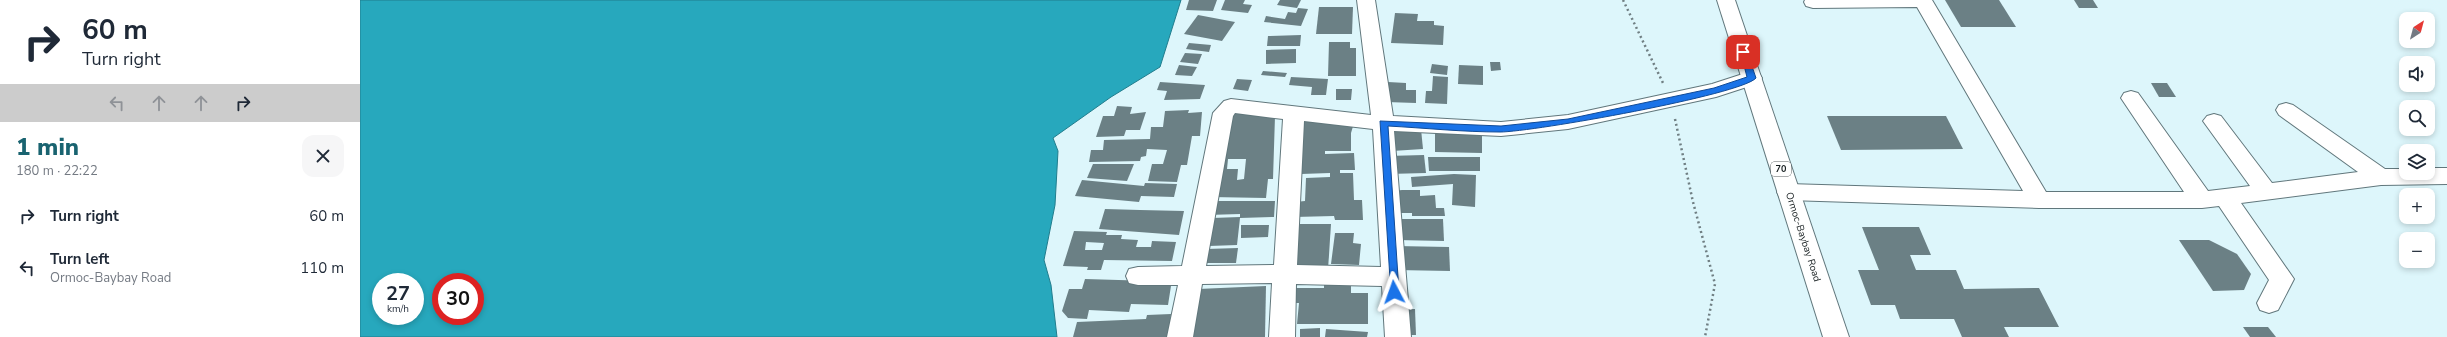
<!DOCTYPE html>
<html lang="en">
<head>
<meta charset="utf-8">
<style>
	body { margin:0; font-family:"Nunito Sans",sans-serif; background:#f6f6f7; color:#1f2937; height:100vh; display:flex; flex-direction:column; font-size:15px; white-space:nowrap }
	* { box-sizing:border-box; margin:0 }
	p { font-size:13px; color:#747a83 }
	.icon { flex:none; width:22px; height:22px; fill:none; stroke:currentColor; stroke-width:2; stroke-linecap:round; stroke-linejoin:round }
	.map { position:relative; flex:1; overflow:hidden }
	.sheet { display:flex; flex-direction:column; background:#fff; width:360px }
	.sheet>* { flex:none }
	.hud { background:#fff; color:#1f2937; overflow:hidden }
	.needle { width:26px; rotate:36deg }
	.buttons { position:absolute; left:2039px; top:12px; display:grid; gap:8px }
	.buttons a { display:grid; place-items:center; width:36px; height:36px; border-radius:8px; background:#fff; box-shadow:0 2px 6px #0003; font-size:20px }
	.speed { position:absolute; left:12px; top:273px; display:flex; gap:8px; font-size:20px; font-weight:700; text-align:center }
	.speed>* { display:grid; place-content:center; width:52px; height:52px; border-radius:50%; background:#fff; box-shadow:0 2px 6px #0003; line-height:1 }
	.speed small { font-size:10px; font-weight:400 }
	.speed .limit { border:6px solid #d22; background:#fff; color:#111 }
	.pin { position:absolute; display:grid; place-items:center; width:34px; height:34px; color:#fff; margin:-17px; border-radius:8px; box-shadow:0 2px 6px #0006 }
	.me { position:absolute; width:44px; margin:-22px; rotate:356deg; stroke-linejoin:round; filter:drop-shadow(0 0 3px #0008) }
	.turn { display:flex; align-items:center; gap:14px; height:84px; padding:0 16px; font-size:18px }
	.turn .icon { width:52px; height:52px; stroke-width:2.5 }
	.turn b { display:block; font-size:28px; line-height:34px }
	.lanes { display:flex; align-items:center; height:38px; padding:0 16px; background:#0003; justify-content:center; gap:20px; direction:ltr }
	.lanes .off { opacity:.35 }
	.round { display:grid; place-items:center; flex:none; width:42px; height:42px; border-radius:12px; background:#f6f6f7 }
	.overview { display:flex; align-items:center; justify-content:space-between; height:68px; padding:0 16px }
	h1 { font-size:24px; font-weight:800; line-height:30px; color:#196370 }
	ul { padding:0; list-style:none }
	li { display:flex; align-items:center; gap:12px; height:52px; padding:0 16px }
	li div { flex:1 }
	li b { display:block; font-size:15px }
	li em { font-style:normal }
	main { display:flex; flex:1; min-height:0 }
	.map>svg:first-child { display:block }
	.water { fill:#27a8bd; stroke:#217d8d; fill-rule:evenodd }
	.building { fill:#6b8085; fill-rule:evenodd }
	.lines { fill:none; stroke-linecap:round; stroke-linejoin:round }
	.minor-casing { stroke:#61777c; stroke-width:2 }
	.highway-casing { stroke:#61777c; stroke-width:2 }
	.path { stroke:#707f83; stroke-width:2.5; stroke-dasharray:2 3; stroke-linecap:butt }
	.minor { fill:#fff; fill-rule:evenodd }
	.highway { fill:#fff; fill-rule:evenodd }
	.route { fill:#1a73e8; stroke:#114b97 }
	.labels { text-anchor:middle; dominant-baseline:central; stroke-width:3; stroke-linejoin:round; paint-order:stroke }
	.shield { fill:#fefefe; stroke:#595e60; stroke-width:1 }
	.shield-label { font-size:9px; font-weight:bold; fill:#121a1c }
	.street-label { font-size:10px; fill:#121a1c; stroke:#fefefe }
</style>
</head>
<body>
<main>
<section class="sheet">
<div class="hud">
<div class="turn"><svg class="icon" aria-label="right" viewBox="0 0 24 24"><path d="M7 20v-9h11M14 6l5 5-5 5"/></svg><div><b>60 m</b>Turn right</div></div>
<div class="lanes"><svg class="icon off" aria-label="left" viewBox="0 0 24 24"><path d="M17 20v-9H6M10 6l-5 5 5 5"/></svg><svg class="icon off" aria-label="ahead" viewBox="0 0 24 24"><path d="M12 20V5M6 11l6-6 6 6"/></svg><svg class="icon off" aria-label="ahead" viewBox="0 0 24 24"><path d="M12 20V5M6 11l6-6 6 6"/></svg><svg class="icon" aria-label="right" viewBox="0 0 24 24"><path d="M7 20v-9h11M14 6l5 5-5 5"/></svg></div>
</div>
<div class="overview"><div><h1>1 min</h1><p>180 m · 22:22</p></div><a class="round"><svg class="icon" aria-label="close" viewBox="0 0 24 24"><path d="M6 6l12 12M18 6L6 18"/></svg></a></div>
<ul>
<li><svg class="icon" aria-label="right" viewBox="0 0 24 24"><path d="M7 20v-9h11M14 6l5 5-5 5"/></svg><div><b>Turn right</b></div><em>60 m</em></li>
<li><svg class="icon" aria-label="left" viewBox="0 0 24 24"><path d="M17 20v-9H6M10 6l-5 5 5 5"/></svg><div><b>Turn left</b><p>Ormoc-Baybay Road</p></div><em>110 m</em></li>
</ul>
</section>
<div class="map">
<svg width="2087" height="337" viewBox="0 0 2087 337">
	<rect width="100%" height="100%" fill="#ddf6fb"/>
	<path class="water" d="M 0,0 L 821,0 L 800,67 L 751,97 L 693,138 L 698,151 L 695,205 L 684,260 L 691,285 L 697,337 L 0,337 ZM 21,282 L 55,282 L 55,316 L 21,316 ZM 81,282 L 115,282 L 115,316 L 81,316 Z"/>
	<g class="building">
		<polygon points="829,0 857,0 853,11 826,10"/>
		<polygon points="865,0 885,0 883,4 892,5 888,13 861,10"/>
		<polygon points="920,0 941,0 937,8 917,5"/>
		<polygon points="1585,0 1639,0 1656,27 1601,27"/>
		<polygon points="1714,0 1733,0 1738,8 1719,8"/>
		<polygon points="959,7 993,7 992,34 956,34"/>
		<polygon points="938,8 948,9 941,26 904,22 906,16 925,19 928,12 936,13"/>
		<polygon points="1035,13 1058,14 1057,21 1074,21 1074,25 1084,26 1083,45 1031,43"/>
		<polygon points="838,15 875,22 862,41 824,34"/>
		<polygon points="941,35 940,46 907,46 908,36"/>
		<polygon points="969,42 990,42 990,48 996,48 996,76 968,76"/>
		<polygon points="829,43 851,45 849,52 826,49"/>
		<polygon points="936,49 936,63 906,64 906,50"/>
		<polygon points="825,53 842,54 838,64 820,62"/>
		<polygon points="1130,62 1140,62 1141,70 1131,71"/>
		<polygon points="1072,64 1088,66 1087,75 1070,73"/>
		<polygon points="819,65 837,67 832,76 815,75"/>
		<polygon points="1099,65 1123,66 1123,85 1098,84"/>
		<polygon points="903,71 927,73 925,77 901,75"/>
		<polygon points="1073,76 1088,77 1087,104 1065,103 1066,91 1072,91"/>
		<polygon points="931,77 968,79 966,95 951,95 952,87 929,85"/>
		<polygon points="877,79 892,80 888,91 873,89"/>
		<polygon points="800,82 845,85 840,99 804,100 807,91 797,90"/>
		<polygon points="1028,82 1046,83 1046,90 1056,90 1056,103 1026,102"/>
		<polygon points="1791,83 1807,83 1816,97 1799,97"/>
		<polygon points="976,89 992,89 991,100 976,100"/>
		<polygon points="757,106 772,107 770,114 786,112 780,130 766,130 764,136 736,137 743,116 754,116"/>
		<polygon points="829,110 828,113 842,112 840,136 832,136 827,165 821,165 817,182 788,181 792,164 803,164 807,150 787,149 786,156 781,157 780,161 729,162 731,150 743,150 744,140 790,139 791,127 803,127 805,111"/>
		<path d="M 871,112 L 915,116 L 913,179 L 908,179 L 906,198 L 851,197 ZM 868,159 L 886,159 L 884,179 L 877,180 L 878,169 L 867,169 Z"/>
		<polygon points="1467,116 1586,116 1603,149 1481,150"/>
		<polygon points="943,117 994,123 991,133 991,151 965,151 965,154 994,153 995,170 980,170 980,173 993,173 994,200 1002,200 1003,220 975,220 974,216 934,217 935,202 945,201 946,178 970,177 970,173 941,174"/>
		<polygon points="1061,129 1063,149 1032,151 1031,131"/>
		<polygon points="1075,132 1122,133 1122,153 1075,152"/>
		<polygon points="1064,155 1066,173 1028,174 1027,156"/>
		<polygon points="1068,157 1120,157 1120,171 1069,171"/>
		<polygon points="733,164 774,164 767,181 727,178"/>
		<polygon points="1094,174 1116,175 1115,207 1092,205 1093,184 1052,187 1051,177"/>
		<polygon points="722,180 784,186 785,183 817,184 814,197 781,196 779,202 715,196"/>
		<polygon points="1042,190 1060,190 1060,196 1075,195 1076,208 1084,208 1085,216 1052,216 1052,213 1034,213 1033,191"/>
		<polygon points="849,201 915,201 914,217 880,218 877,245 849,246 852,218 880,217 880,214 847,215"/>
		<polygon points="745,209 780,210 824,211 819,235 739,229"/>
		<polygon points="1036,219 1083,219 1084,241 1036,240"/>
		<polygon points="935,224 971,224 968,270 935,267"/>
		<polygon points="881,225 909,225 908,237 881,238"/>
		<polygon points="1502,227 1559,227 1571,255 1550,255 1556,270 1596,270 1604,289 1679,288 1699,327 1644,327 1649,337 1602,337 1594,319 1540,319 1535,305 1511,305 1498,270 1519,270"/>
		<path d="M 714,231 L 747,232 L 746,235 L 762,235 L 761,239 L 778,240 L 776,247 L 791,247 L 792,241 L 816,242 L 812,261 L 744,260 L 741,270 L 727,270 L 728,267 L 703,266 ZM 726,242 L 744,243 L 742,250 L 725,250 Z"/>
		<polygon points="975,233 994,233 993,243 1001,244 999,265 971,264"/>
		<polygon points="1819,240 1849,240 1877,254 1891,274 1884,290 1853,291"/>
		<polygon points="1036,246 1089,247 1090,271 1036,270"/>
		<polygon points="878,248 876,263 844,263 846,249"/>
		<polygon points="725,279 792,281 791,285 811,286 808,305 771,304 769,312 729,310 727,319 708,318 702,311 709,289 722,289"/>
		<polygon points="964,284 991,284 991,293 1008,293 1008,324 937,324 939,303 935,303 936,288 964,288"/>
		<polygon points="906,286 905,337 828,337 838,289"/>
		<polygon points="1040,309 1055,309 1056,335 1040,335"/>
		<polygon points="811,314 809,337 713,337 717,322 786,319 787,315"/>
		<polygon points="1883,327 1908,327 1916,337 1890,337"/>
		<polygon points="960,328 960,337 940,337 940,329"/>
		<polygon points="966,329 1008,332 1007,337 965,337"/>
	</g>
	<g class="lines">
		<g class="minor-casing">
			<g id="minor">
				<path d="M 997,0 L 1015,0 L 1033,116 L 1141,122 L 1208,115 L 1352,84 L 1392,71 L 1399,73 L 1402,78 L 1399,83 L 1356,97 L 1208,129 L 1141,136 L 1034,131 L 1051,337 L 1025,337 L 1022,286 L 936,284 L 935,337 L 909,337 L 912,283 L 842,284 L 833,337 L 807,337 L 818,285 L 778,285 L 769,283 L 766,276 L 769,269 L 778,267 L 822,266 L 853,113 L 864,101 L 871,99 L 1011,115 ZM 875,113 L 923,119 L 914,265 L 846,266 L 873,116 ZM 944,121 L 1013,129 L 1021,267 L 937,265 Z"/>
				<polygon points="1445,0 1572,0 1686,192 1824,192 1761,98 1764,93 1771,91 1778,93 1848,191 1890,186 1843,121 1847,116 1854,114 1861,116 1912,183 1998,172 1919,115 1916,110 1919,105 1926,103 1933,105 2025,169 2046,169 2046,173 2068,173 2068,168 2087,168 2087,184 2021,185 1881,203 1934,279 1918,310 1909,313 1900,310 1897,303 1909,280 1859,206 1842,208 1679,208 1428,200 1420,198 1417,192 1420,186 1428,184 1663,191 1557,7 1453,8 1446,6 1444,2"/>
			</g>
		</g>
		<g class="highway-casing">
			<polygon id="highway" points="1357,0 1375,0 1489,337 1463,337"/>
		</g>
		<g class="path">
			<polyline points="1263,0 1303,83"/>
			<polyline points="1315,119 1333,202 1355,284 1345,337"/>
		</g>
		<use href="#minor" class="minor"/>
		<use href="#highway" class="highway"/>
	</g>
	<path class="route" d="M 1380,50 L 1387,52 L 1396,78 C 1381,95 1172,132 1140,132 C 1103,132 1065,128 1028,126 L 1039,292 L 1038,295 L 1031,295 L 1020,121 L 1141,126 L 1208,119 L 1354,88 L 1387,77 Z"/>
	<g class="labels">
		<rect class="shield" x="1411" y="162" width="20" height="14" rx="3"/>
		<g class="shield-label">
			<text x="1421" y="169">70</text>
		</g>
		<g class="street-label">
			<text transform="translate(1443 237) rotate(72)">Ormoc-Baybay Road</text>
		</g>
	</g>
</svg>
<div class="buttons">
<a><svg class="needle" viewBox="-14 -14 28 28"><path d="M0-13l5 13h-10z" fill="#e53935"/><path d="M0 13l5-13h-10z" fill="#747a83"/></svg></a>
<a><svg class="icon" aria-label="sound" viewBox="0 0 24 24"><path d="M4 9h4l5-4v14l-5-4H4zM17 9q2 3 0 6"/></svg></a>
<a><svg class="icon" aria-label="search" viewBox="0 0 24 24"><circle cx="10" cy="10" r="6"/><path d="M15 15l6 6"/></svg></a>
<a><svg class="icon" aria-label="layers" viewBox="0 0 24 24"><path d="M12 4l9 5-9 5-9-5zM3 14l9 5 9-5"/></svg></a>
<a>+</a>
<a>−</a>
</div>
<div class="speed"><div>27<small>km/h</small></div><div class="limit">30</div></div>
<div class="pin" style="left:1383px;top:52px;background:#d93025"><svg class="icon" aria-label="arrive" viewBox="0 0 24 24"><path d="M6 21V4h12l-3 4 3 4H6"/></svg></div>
<svg class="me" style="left:1034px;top:292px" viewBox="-20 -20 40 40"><path d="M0-17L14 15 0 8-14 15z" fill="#1a73e8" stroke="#fff" stroke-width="4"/></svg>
</div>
</main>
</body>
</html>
